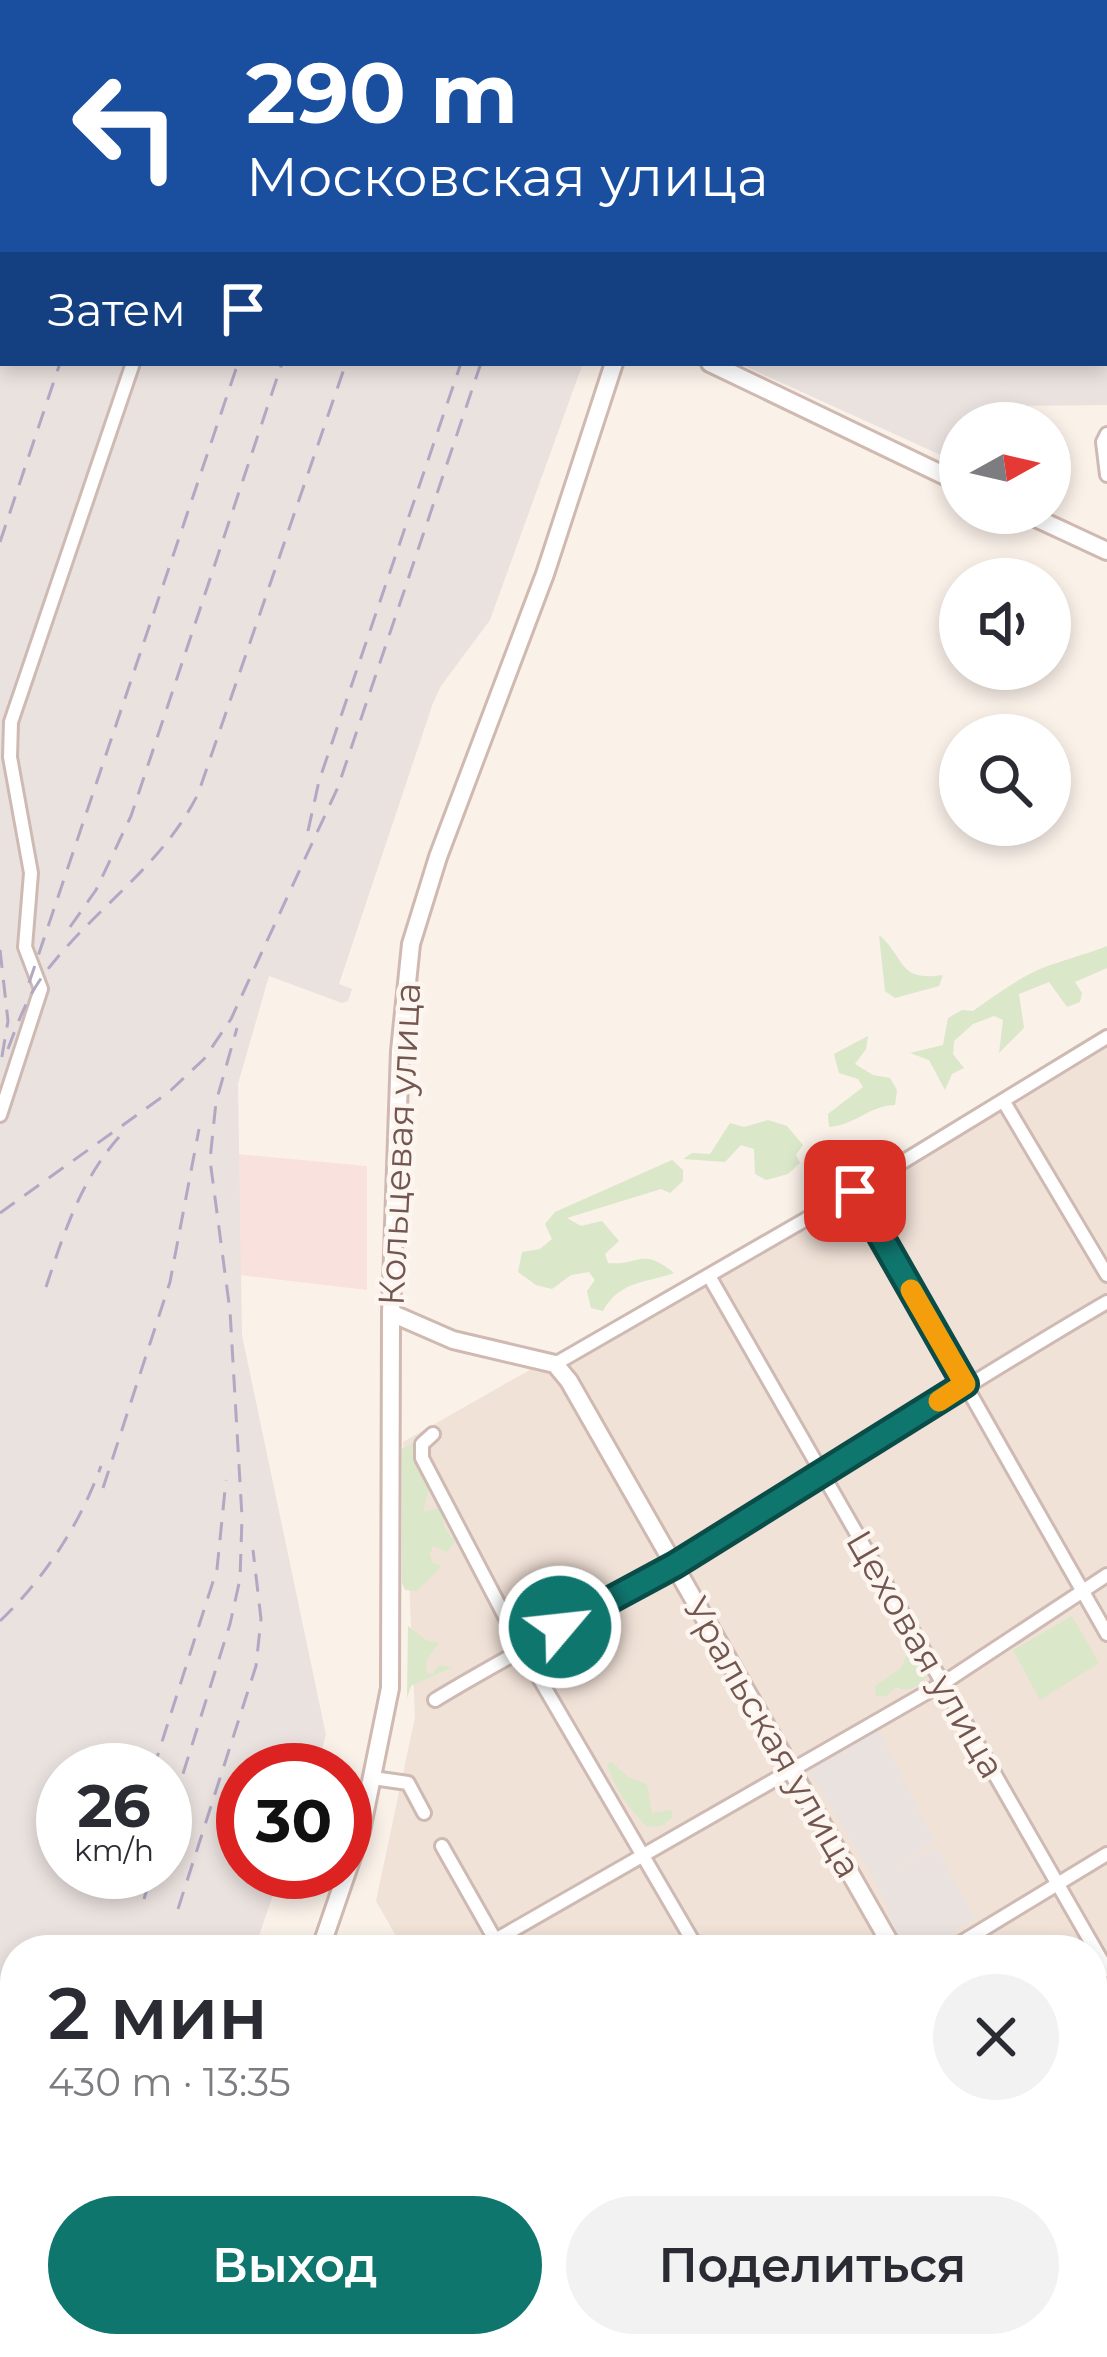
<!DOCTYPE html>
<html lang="ru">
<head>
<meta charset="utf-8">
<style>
	body { margin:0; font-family:Montserrat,sans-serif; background:#f2f2f3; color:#2b2b33; height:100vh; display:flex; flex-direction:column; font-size:45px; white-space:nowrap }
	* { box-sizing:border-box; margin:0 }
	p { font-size:39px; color:#7c7c81 }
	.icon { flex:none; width:66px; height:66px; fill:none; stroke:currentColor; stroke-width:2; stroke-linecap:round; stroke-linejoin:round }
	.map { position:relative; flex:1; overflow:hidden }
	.panel { position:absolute; left:0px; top:1935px; width:1107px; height:423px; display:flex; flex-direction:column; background:#fff; border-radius:48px 48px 0 0; box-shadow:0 6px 18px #0003 }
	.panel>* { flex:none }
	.top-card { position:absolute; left:0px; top:0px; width:1107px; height:366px; box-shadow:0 6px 18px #0003; background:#1a4fa0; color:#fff; overflow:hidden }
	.needle { width:78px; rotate:82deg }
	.tools { position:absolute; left:939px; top:402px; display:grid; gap:24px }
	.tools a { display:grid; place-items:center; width:132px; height:132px; border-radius:50%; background:#fff; box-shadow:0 6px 18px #0003; font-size:60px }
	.speed { position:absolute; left:36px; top:1743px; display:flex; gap:24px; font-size:60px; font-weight:700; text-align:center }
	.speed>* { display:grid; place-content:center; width:156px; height:156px; border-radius:50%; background:#fff; box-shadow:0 6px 18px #0003; line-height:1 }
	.speed small { font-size:30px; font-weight:400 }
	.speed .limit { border:18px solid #d22; background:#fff; color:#111 }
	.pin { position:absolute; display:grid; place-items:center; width:102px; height:102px; color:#fff; margin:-51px; border-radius:24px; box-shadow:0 6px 18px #0006 }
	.me { position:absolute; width:132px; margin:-66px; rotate:62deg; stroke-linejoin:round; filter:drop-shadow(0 0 9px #0008) }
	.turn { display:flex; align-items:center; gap:42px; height:252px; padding:0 48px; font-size:54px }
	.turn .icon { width:156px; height:156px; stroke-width:2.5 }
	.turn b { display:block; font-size:84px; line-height:102px }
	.then { display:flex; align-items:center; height:114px; padding:0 48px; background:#0003; gap:24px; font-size:45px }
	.round { display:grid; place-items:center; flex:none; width:126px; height:126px; border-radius:63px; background:#f2f2f3 }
	.headline { display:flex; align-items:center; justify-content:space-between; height:204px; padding:0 48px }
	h1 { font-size:72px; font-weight:600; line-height:90px }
	.button { display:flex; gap:24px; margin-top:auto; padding:24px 48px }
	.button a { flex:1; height:138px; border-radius:72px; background:#0f766e; color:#fff; font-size:48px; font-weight:600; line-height:138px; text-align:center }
	.button a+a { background:#f2f2f3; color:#2b2b33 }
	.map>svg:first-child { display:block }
	.residential { fill:#f1e2d8 }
	.commercial { fill:#f9e2de }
	.industrial { fill:#eae2df; fill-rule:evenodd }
	.green { fill:#dae7c9 }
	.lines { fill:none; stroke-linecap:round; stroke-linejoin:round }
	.street-casing { stroke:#cebab3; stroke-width:18 }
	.secondary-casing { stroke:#d0b9b1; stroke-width:22 }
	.street { stroke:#fff; stroke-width:12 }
	.secondary { stroke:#fff; stroke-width:16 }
	.rail { stroke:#b2a8c4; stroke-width:3; stroke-dasharray:18 12; stroke-linecap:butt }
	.route-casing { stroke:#0a4d48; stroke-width:30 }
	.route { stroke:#0f766e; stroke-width:21 }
	.slow { stroke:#f59e0b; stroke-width:21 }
	.labels { text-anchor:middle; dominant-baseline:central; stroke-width:9; stroke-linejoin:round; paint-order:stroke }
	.street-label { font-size:36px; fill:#72564f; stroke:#fdf6f0 }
</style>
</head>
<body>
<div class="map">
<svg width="1107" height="2357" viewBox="0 0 1107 2357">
	<rect width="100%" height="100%" fill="#faf1e9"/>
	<polygon class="residential" points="1107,1041 1107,2357 350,2357 348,2343 1092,2343 1092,1950 404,1950 376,1901 415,1717 403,1442"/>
	<g class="commercial">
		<polygon points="237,1154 367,1166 367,1290 239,1275"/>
		<polygon points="118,2343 222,2343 218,2357 113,2357"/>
	</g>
	<g class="industrial">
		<path d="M 0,0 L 714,0 L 3,3 L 3,363 L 583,363 L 490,620 L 441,686 L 433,703 L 339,984 L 352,989 L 348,1001 L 342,1003 L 269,976 L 238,1084 L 242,1335 L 326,1735 L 316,1770 L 243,1770 L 243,1872 L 281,1872 L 254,1950 L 15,1950 L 15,2343 L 118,2343 L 113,2357 L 0,2357 ZM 63,1770 L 165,1770 L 165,1872 L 63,1872 Z"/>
		<polygon points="750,0 1107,0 1107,405 1016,406 973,423 960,423 960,449 954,461 738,363 1104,363 1104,3 749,3"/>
		<polygon points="878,1729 934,1841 892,1872 935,1847 976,1919 922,1950 900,1947 888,1925 888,1910 877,1883 808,1769"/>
	</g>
	<g class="green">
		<path d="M 879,935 C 906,958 897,982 943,975 L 939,986 L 895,998 L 885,991 Z"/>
		<path d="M 1107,946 L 1107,968 L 1075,982 L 1082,993 L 1080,1002 L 1067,1007 L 1049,982 L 1019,994 L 1024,1028 L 999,1053 L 1003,1020 L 994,1016 L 973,1024 L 954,1041 L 953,1054 L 964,1068 L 952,1074 L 945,1090 L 929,1060 L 910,1053 L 943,1045 L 948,1018 L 962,1010 L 973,1011 C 994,996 1016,980 1040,969 C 1062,960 1085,955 1107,946 Z"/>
		<path d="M 868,1036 L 866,1049 L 855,1064 L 873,1075 L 890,1078 L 897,1090 L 895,1105 C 868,1106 858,1124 829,1127 L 828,1114 L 863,1087 L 858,1079 L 839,1073 L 834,1054 Z"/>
		<polygon points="768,1120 787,1126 803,1145 796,1155 800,1163 788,1174 766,1180 755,1174 754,1149 741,1145 725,1162 683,1159 692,1153 710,1154 730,1123 744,1127"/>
		<path d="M 672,1160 L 683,1170 L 683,1181 L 670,1193 L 661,1189 L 567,1218 L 581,1226 L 602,1221 L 619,1241 L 605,1254 L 608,1263 C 640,1266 641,1246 674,1273 C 645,1283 619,1281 603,1311 L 591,1308 L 587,1291 L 595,1280 L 589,1272 L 571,1275 L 552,1289 L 536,1285 L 518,1272 L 522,1252 L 540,1249 L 552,1239 L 545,1224 L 555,1212 Z"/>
		<polygon points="414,1442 425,1451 429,1487 423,1512 439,1508 443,1511 444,1527 455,1542 447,1552 433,1546 430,1554 433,1563 442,1566 417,1591 405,1590 402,1583 402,1449"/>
		<polygon points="1072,1616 1099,1663 1040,1700 1013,1650"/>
		<polygon points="408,1626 426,1640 439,1643 427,1659 426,1673 433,1674 439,1665 453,1667 411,1686 407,1698"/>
		<path d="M 912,1653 L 927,1660 L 931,1672 C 920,1683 914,1695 896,1687 L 886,1696 L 876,1696 L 875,1686 L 902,1667 L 906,1655 Z"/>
		<path d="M 612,1762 L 628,1777 L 647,1784 L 652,1813 L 672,1810 L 672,1818 L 661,1826 L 647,1827 C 629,1808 615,1790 607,1764 Z"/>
	</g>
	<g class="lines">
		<g class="street-casing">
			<g id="street">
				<polyline points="220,3 221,0"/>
				<polyline points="1107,434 1103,442 1107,475"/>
				<polyline points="1004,1102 1107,1275"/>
				<polyline points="0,1115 41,989 25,947 31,873 10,757 11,722 133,363"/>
				<polyline points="855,1191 1107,1634"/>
				<polyline points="709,1276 1107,1970"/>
				<polyline points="555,1364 855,1191 1107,1037"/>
				<polyline points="433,1434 422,1444 422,1458 521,1647 698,1950"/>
				<path d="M 435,1700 C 514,1652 596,1611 675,1565 C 821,1481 961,1387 1107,1302"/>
				<polyline points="373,1778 408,1783 424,1813"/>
				<polyline points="442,1846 501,1950"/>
				<polyline points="478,1950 945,1682 1107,1575"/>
				<polyline points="949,1950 1107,1854"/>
				<polyline points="0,2088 15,2093"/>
				<polyline points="1092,2145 1107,2136"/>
				<polyline points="332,2343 337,2357"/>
				<polyline points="533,2343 541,2357"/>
				<polyline points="917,2343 925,2357"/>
				<polyline points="712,2357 738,2343"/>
			</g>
		</g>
		<g class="secondary-casing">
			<g id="secondary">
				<polyline points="733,3 734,0"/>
				<polyline points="710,363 960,483"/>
				<polyline points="1025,513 1107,551"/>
				<polyline points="391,1313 453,1340 555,1364 569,1381 894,1950"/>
				<polyline points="320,1950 361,1831 390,1688 391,1313 400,1051 411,944 438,857 545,574 614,363"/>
				<polyline points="1092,2301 1107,2327"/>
			</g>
		</g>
		<use href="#street" class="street"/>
		<use href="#secondary" class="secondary"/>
		<g class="rail">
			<polyline points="373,0 373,3"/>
			<polyline points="410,0 412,3"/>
			<polyline points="439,0 440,3"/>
			<polyline points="88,3 89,0"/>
			<polyline points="165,3 167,0"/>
			<polyline points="555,3 556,0"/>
			<polyline points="606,3 607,0"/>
			<polyline points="0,249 3,242"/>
			<polyline points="0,542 60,363"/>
			<polyline points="308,831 319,781 461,363"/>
			<polyline points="70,927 96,890 131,816 282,363"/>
			<polyline points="0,950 8,1021 0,1068"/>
			<polyline points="29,983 238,363"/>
			<path d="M 8,1049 C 18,1022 28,995 45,973 C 93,909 161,868 198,794 L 346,363"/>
			<polyline points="0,1213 169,1092 204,1059 231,1019 338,787 481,363"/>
			<path d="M 46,1287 C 64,1233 81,1179 120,1136"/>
			<polyline points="103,1488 170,1282 199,1129"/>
			<path d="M 0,1621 C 45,1578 80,1524 101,1466"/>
			<polyline points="153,1770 217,1569 226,1480"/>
			<polyline points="165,1831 230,1624 240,1579 242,1517 230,1311 210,1160 216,1102 237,1028"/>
			<polyline points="114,1890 120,1872"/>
			<polyline points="144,1899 152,1872"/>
			<polyline points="178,1909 256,1666 261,1619 253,1550"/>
		</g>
	</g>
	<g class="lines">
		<g class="route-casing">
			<polyline id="route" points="560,1627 675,1565 965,1384 855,1191"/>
		</g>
		<use href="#route" class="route"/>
		<polyline class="slow" points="911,1290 965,1384 939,1401"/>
	</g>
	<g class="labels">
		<g class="street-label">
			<text transform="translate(399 1144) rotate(-87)">Кольцевая улица</text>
			<text transform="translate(926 1654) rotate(60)">Цеховая улица</text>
			<text transform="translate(773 1737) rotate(60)">Уральская улица</text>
		</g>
	</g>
</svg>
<div class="tools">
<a><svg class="needle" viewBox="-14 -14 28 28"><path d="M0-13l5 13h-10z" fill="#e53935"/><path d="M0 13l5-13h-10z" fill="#7c7c81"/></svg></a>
<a><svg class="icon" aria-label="sound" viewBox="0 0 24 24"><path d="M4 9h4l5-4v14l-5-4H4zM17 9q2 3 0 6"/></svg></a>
<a><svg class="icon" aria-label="search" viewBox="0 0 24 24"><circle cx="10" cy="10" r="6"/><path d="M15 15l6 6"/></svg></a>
</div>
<div class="speed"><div>26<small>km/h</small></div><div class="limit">30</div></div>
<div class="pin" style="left:855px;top:1191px;background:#d93025"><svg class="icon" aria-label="arrive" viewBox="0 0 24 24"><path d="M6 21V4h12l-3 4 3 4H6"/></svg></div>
<svg class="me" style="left:560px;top:1627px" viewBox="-20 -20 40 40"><circle r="17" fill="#0f766e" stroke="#fff" stroke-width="3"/><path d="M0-11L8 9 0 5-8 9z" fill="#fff"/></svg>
<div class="top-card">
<div class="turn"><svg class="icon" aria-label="left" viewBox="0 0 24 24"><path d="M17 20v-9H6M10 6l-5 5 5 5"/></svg><div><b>290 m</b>Московская улица</div></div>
<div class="then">Затем<svg class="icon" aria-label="arrive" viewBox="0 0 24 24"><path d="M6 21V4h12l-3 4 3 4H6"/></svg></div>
</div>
<section class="panel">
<div class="headline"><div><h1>2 мин</h1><p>430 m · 13:35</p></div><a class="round"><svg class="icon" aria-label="close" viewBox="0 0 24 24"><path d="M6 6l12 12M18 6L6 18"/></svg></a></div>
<div class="button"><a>Выход</a><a>Поделиться</a></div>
</section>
</div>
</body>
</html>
